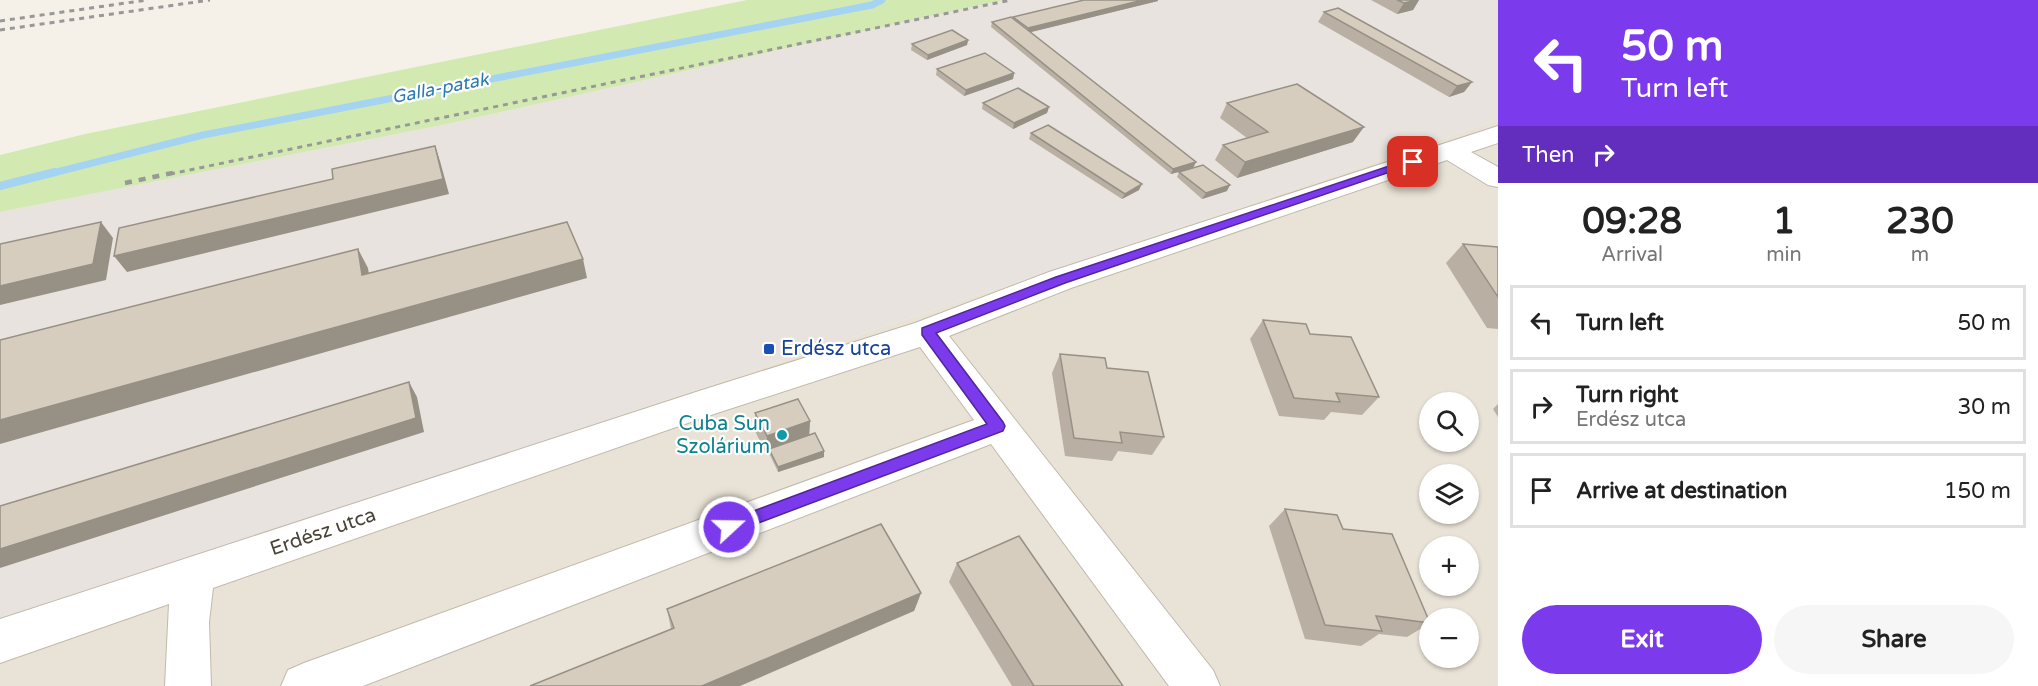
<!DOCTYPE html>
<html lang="en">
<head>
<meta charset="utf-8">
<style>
	body { margin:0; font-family:"Varela Round",sans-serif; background:#f6f6f6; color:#222; height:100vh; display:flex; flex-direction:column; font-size:22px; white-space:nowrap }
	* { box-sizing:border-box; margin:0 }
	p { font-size:20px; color:#767676 }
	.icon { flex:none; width:33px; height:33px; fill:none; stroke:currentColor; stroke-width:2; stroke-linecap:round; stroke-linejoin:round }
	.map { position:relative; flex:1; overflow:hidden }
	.panel { display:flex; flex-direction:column; background:#fff; width:540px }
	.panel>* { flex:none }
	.top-card { background:#7c3aed; color:#fff; overflow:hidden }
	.fabs { position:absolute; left:1419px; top:392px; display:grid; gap:12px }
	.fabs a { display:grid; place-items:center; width:60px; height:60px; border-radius:50%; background:#fff; box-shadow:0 2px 4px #0004; font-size:30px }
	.pin { position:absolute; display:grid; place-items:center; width:51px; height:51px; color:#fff; margin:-26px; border-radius:12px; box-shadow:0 3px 9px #0006 }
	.me { position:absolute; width:66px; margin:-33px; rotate:69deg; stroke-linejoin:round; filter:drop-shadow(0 0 4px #0008) }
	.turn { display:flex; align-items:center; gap:21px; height:126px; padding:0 24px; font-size:27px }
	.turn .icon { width:78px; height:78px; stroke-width:2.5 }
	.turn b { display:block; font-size:42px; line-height:51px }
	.then { display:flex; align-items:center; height:57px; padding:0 24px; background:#0003; gap:12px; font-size:22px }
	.eta { display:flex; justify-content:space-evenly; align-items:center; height:102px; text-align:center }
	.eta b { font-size:36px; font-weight:700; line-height:42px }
	.action { display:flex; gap:12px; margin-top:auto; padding:12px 24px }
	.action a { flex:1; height:69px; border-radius:36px; background:#7c3aed; color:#fff; font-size:24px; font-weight:700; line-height:69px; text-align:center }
	.action a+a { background:#f6f6f6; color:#222 }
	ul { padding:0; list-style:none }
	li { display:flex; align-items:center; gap:18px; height:75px; margin:0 12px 9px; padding:0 12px; border:3px solid #e0e0e0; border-radius:0px }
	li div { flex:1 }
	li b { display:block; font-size:22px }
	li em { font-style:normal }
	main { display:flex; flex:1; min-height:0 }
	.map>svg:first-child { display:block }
	.residential { fill:#e9e3d7; fill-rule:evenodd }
	.industrial { fill:#e8e3de }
	.green { fill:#d2eab1 }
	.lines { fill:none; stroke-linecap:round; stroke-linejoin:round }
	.stream-far1 { stroke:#a5d4f3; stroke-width:7 }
	.stream { stroke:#a5d4f3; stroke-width:8 }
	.minor-casing { stroke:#c1b9ab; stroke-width:2 }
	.minor { fill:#fff; fill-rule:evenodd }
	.rail-far1 { stroke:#989898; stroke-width:3; stroke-dasharray:5 5; stroke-linecap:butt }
	.rail { stroke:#989898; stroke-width:4.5; stroke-dasharray:7 7; stroke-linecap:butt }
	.wall { fill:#b9b0a3 }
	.shaded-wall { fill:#969085 }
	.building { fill:#d7cdbe; stroke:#969085; stroke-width:1.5 }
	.route { fill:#7c3aed; stroke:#51269a; stroke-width:1.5 }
	.transit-dot { fill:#1a4fb4; stroke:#fff; stroke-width:2 }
	.culture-dot { fill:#0f9aa8; stroke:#fff; stroke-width:2 }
	.labels { text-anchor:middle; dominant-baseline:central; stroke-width:4.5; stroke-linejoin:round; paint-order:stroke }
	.far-water-label { font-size:18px; font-style:italic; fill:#2b7bb1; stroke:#fff }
	.transit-label { font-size:20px; fill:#164399; stroke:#fff; text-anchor:start }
	.culture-label { font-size:20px; fill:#0d838f; stroke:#fff; text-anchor:end }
	.street-label { font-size:20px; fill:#494237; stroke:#fff }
</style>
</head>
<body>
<main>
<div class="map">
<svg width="1498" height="686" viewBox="0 0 1498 686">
	<rect width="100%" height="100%" fill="#f5f1e9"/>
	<path class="residential" d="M 1498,120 L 1498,686 L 0,686 L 0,622 L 164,569 ZM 1430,402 L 1468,402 L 1468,441 L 1430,441 ZM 1430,474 L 1468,474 L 1468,513 L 1430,513 ZM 1430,546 L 1468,546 L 1468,585 L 1430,585 ZM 1430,618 L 1468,618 L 1468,657 L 1430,657 Z"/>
	<polygon class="industrial" points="1004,0 1498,0 1498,120 164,569 0,622 0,212 447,124"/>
	<polygon class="green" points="747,0 1004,0 447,124 0,212 0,155 85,134"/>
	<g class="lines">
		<polyline class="stream-far1" points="49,174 203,135 872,5 882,0"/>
		<polyline class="stream" points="0,186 55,172"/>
		<g class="minor-casing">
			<polygon id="minor" points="1498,126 1498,143 1471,152 1498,167 1498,187 1488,185 1447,160 1071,288 949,336 1213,670 1220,686 1169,686 991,444 363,686 281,686 288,670 304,663 974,420 920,347 708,416 213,588 209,622 211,686 165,686 169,604 0,663 0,619 699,391 915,323 1049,272"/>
		</g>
		<use href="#minor" class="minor"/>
		<g class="rail-far1">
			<polyline points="0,21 147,0"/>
			<polyline points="0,30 210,0"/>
			<polyline points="170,174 1011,0"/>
		</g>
		<polyline class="rail" points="125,183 177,172"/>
	</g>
	<g class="wall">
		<polygon points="1084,0 1158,0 1158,1 1031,32 1196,162 1193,168 1227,191 1202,199 1177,177 1179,172 1171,174 991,27 992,22 1013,19 1013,17"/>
		<polygon points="1371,0 1419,0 1413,10 1397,14"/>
		<polygon points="1324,12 1472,82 1464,92 1449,97 1318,22"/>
		<polygon points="968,40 967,45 927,60 911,50 912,44"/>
		<polygon points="937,69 1014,73 1013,79 964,96 936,75"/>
		<polygon points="983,103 1049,107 1047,113 1013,129 982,109"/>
		<polygon points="1227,103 1353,142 1237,178 1215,160 1223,145 1247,138 1220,118"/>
		<polygon points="1031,133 1139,190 1122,199 1029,139"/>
		<polygon points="1463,244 1498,247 1498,329 1487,328 1446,263"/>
		<polygon points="1263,320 1310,334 1379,397 1362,415 1331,412 1324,420 1279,416 1250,339"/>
		<polygon points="1060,354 1107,368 1164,437 1152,455 1118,451 1112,461 1065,456 1052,373"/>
		<polygon points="1498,404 1498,417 1493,409"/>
		<polygon points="755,413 810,421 809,435 824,451 824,457 778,472 769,453 766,454 755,431"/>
		<polygon points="1285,509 1343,529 1430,623 1407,637 1379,634 1361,646 1305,639 1269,526"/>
		<polygon points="957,563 1123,686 1012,686 949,582"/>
		<polygon points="921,593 914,611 671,629 667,609"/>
	</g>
	<g class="shaded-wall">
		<polygon points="1143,0 1158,0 1158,1 1027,33 1028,28"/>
		<polygon points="1417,0 1419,0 1413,10 1397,14 1404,3"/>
		<polygon points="968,40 967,45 927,60 928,55"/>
		<polygon points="1014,73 1013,79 964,96 966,90"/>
		<polygon points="1472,82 1464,92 1449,97 1457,86"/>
		<polygon points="1049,107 1047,113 1013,129 1014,123"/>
		<polygon points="1364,127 1353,142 1237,178 1245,162"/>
		<polygon points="435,146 440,161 449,194 127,272 114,256"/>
		<polygon points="1196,162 1193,168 1171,174 1173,169"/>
		<polygon points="1142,184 1139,190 1122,199 1125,194"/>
		<polygon points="1230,185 1227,191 1202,199 1206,193"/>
		<polygon points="101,222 113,238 106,280 0,305 0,286"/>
		<polygon points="358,249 368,268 372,294 362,275"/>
		<polygon points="583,259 587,278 0,444 0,420"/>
		<polygon points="409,382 417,397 424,432 0,568 0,549"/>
		<polygon points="810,421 809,439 769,449 769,453 766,454 767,436"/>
		<polygon points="824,451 824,457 778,472 778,467"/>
		<polygon points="921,593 914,611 740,686 702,686"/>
	</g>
	<g class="building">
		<polygon points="1084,0 1143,0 1028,28 1013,17"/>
		<polygon points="1397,0 1417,0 1404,3"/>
		<polygon points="1338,8 1472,82 1457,86 1324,12"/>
		<polygon points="1011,17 1196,162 1173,169 992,22"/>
		<polygon points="952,30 968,40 928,55 912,44"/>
		<polygon points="985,53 1014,73 966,90 937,69"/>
		<polygon points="1297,84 1364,127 1245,162 1223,145 1268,132 1227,103"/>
		<polygon points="1018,88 1049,107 1014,123 983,103"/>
		<polygon points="1048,125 1142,184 1125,194 1031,133"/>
		<polygon points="435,146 443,179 114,256 119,228 333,179 332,169"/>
		<polygon points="1203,165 1230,185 1206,193 1179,172"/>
		<polygon points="101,222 93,264 0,286 0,244"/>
		<polygon points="567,222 583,259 0,420 0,340 358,249 362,275"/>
		<polygon points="1463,244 1498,247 1498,297"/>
		<polygon points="1263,320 1306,324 1310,334 1351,337 1379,397 1336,393 1340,402 1294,398"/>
		<polygon points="1060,354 1105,358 1107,368 1148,372 1164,437 1120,432 1122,443 1074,438"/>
		<polygon points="409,382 416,418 0,549 0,506"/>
		<polygon points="798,399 810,421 767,436 755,413"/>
		<polygon points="815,433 824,451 778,467 769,449"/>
		<polygon points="1285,509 1337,515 1343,529 1392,534 1430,623 1376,616 1382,631 1325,625"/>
		<polygon points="881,524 921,593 702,686 530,686 674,628 667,609"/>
		<polygon points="1019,536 1123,686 1034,686 957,563"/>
	</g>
	<polygon class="route" points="1410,159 1419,162 1065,283 936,333 1003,422 1005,426 1003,431 729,534 724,532 721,527 724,522 987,424 922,335 922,328 1056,277"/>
	<rect class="transit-dot" x="763" y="343" width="12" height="12" rx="3"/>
	<circle class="culture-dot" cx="782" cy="435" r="6"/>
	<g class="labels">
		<g class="far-water-label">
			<text transform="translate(440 88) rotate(-11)">Galla-patak</text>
		</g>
		<g class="transit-label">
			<text x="781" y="349">Erdész utca</text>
		</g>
		<g class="culture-label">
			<text x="770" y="424">Cuba Sun<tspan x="770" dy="23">Szolárium</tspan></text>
		</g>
		<g class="street-label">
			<text transform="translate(323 532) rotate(-19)">Erdész utca</text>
		</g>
	</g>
</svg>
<div class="fabs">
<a><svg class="icon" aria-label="search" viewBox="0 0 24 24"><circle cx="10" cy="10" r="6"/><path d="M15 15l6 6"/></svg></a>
<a><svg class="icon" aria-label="layers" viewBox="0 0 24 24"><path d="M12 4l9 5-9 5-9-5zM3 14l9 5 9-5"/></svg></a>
<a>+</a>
<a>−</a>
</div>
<div class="pin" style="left:1413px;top:162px;background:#d93025"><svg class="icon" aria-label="arrive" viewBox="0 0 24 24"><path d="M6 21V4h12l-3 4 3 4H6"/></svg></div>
<svg class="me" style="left:729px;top:527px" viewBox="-20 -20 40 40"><circle r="17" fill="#7c3aed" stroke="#fff" stroke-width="3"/><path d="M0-11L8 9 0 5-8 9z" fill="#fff"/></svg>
</div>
<section class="panel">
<div class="top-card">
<div class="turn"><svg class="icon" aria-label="left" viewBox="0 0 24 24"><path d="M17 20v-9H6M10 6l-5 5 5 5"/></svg><div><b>50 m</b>Turn left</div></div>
<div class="then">Then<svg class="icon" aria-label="right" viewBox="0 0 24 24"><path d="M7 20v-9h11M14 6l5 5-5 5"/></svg></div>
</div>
<div class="eta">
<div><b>09:28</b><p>Arrival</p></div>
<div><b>1</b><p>min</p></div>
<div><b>230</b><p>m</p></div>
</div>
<ul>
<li><svg class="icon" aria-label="left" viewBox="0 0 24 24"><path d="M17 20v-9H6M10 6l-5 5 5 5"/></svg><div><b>Turn left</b></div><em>50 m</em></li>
<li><svg class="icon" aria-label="right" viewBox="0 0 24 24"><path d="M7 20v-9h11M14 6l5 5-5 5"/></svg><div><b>Turn right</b><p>Erdész utca</p></div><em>30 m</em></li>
<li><svg class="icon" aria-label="arrive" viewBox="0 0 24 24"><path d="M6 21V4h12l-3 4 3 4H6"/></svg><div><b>Arrive at destination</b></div><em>150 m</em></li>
</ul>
<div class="action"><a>Exit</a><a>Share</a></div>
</section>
</main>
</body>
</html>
